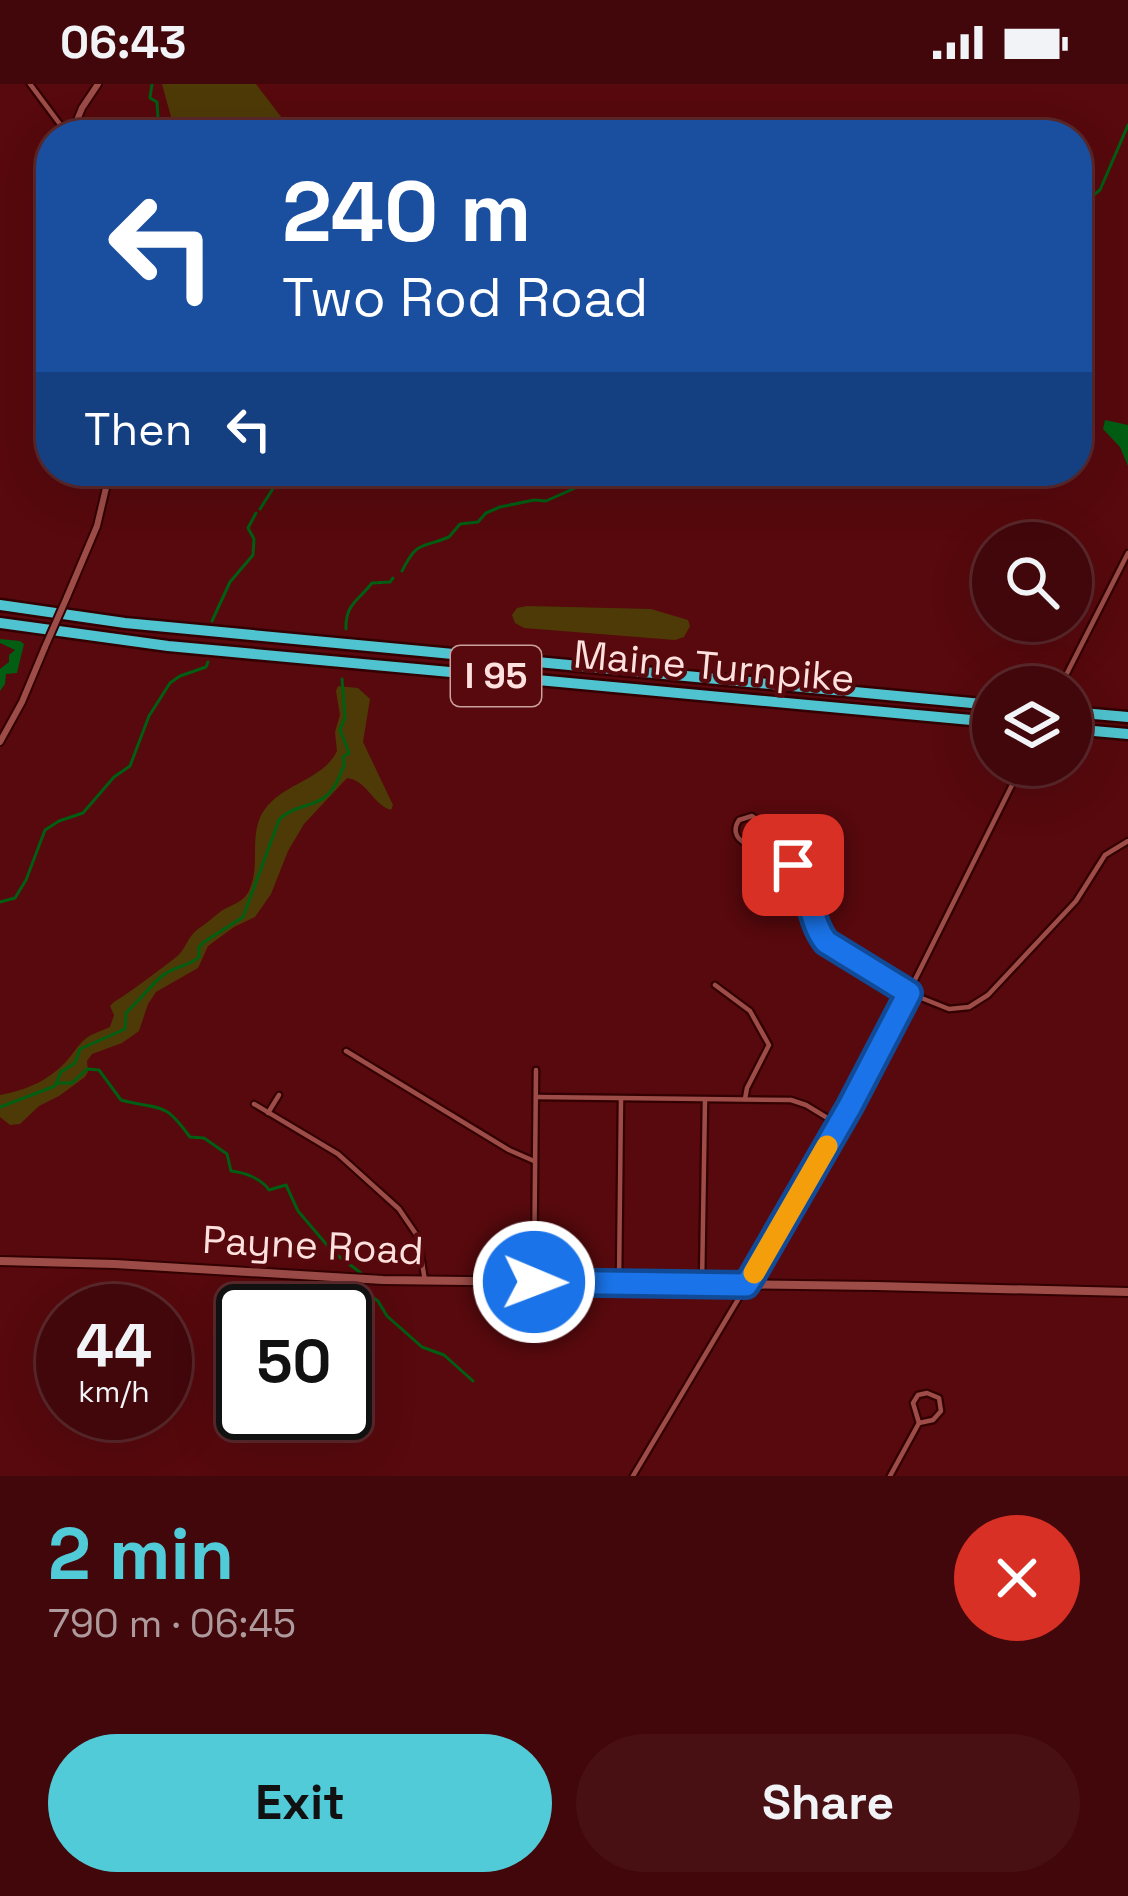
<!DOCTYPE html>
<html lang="en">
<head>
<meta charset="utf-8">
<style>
	body { margin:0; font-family:"Space Grotesk",sans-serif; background:#481013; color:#f1f3f6; height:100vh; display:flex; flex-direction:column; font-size:45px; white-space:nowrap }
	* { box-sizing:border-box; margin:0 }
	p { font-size:39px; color:#ae999c }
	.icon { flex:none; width:66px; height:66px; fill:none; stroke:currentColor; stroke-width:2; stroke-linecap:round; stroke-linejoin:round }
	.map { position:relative; height:1392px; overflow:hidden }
	.sheet { display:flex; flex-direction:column; background:#41070a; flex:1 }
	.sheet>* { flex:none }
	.banner { position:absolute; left:36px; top:36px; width:1056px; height:366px; border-radius:48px; box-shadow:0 12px 48px #0002,0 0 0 3px #5a282b; background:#1a4fa0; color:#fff; overflow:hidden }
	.buttons { position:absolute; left:972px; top:438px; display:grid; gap:24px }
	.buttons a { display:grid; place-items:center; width:120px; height:120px; border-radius:50%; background:#41070a; box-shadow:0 12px 48px #0002,0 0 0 3px #5a282b; font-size:60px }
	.speed { position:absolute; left:36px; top:1200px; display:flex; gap:24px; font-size:60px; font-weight:700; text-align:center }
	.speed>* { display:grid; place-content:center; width:156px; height:156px; border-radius:50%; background:#41070a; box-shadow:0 12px 48px #0002,0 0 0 3px #5a282b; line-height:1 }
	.speed small { font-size:30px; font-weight:400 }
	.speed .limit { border:6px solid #111; border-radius:18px; background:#fff; color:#111 }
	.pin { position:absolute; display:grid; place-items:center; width:102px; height:102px; color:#fff; margin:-51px; border-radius:24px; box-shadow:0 6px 18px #0006 }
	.me { position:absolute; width:132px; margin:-66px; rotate:91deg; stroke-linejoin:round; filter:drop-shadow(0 0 9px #0008) }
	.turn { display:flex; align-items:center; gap:42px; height:252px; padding:0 48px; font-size:54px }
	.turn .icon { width:156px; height:156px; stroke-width:2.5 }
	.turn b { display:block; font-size:84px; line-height:102px }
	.then { display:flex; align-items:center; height:114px; padding:0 48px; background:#0003; gap:24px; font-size:45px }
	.round { display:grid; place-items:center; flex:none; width:126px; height:126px; border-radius:63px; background:#481013 }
	.summary { display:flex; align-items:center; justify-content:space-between; height:204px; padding:0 48px }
	h1 { font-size:72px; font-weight:700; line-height:90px; color:#52cbd8 }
	.button { display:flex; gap:24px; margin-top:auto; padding:24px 48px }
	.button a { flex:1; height:138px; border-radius:72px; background:#52cbd8; color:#111; font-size:48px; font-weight:700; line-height:138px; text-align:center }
	.button a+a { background:#481013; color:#f1f3f6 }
	.status { display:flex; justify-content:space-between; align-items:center; height:84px; padding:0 60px; background:#41070a; direction:ltr }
	.status svg { height:33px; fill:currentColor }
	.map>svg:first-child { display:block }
	.green { fill:#4e3a07 }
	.water { fill:#015e13 }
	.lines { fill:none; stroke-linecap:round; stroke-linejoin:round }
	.stream { stroke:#015e13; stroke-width:3 }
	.minor-casing { stroke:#320001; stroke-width:9 }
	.tertiary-casing { stroke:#320001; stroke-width:10 }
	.secondary-casing { stroke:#320001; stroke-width:12 }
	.motorway-casing { stroke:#320001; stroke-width:15 }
	.minor { stroke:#9d4c48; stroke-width:4.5 }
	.tertiary { stroke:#9d4c48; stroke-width:6 }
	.secondary { stroke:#9d4c48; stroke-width:8 }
	.motorway { stroke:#4fc3cf; stroke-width:10 }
	.tertiary-bridge-casing { stroke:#320001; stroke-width:10; stroke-linecap:butt }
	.tertiary-bridge { stroke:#9d4c48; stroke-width:6 }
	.route-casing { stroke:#114b97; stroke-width:30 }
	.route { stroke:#1a73e8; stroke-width:21 }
	.slow { stroke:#f59e0b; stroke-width:21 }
	.labels { text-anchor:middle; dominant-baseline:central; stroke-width:9; stroke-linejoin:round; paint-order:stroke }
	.shield { fill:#57090d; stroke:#cca09f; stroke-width:3 }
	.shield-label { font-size:36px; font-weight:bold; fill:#fee1de }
	.street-label { font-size:39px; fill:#fee1de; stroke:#57090d }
</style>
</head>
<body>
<div class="status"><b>06:43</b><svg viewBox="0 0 49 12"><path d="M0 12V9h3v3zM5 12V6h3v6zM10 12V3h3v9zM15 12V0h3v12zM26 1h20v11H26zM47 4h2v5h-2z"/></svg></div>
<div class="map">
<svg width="1128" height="1392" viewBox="0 0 1128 1392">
	<rect width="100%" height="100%" fill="#57090d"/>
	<g class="green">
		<polygon points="162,0 256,0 285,38 282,51 176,51"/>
		<polygon points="527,522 651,525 688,536 690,542 684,553 675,556 524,544 515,539 512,531 517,524"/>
		<path d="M 338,602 L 358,604 L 370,615 L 363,658 L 393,721 L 391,726 C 373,721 367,696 347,694 L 304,740 L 288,767 L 271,810 L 255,833 L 234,843 L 208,862 L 198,884 L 156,908 L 148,920 L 139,947 L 122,959 L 92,970 L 87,977 L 88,988 L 85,993 L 59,1012 L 39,1022 L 20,1040 L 10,1041 L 0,1033 L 0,1011 C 28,1006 52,995 70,973 C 76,965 82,956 91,951 C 97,948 104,946 110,943 L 114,931 L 110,922 L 114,918 C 135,905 155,889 175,874 C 186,866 187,853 198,845 C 206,840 212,834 220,828 C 231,820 242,820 249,807 C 262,780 247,750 265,725 C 284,699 323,696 337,667 L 335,648 L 340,631 L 336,607 Z"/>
	</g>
	<g class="water">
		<polygon points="1105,336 1128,341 1128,382 1120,363 1103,345"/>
		<polygon points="0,555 20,557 24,560 17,589 6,590 5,600 0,607 0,585 9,578 9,571 15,566 0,559"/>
	</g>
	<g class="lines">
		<g class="stream">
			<polyline points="152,0 150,14 157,18 158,35 165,41 169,51"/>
			<polyline points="1077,124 1100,106 1128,41"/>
			<polyline points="260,425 274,403 283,396 289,387"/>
			<path d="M 402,487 C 418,455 421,465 449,453 L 460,440 L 478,438 L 486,429 L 500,423 L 534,416 L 546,417 L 600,393 L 634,387"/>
			<polyline points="212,537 230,498 253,471 254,455 248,444 256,429"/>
			<path d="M 346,545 C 345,520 359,516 372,499 L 390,498 L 393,494"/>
			<polyline points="0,818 15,814 26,796 45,746 59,737 83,729 114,693 130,682 149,632 170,599 180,592 206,583 208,578"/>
			<path d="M 56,999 L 72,999 L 87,985 L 99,986 L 121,1016 C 163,1027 163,1016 190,1053 L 204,1054 L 227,1070 L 231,1087 C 244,1088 262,1095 269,1106 L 286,1101 L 298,1127 L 333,1168 L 361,1189"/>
			<path d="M 0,1023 L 55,1002 L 61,988 L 75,979 L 80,965 L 125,945 L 126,929 C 139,917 149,903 162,892 C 174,882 188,883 199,873 L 199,863 L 204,858 L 243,833 L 279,736 C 299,715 326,729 340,691 C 345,676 345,690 343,673 L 349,669 L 340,646 L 345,634 L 342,595"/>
			<polyline points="365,1202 368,1210 378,1217 387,1232 422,1263 444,1271 473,1297"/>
		</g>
		<g class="minor-casing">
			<g id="minor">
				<polyline points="30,0 68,51"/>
				<polyline points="1060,603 1128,469"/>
				<path d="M 752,732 L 761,738 L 765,758 L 745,759 C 735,754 733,745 739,736 Z"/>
				<polyline points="765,758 800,789 819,850 839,868 904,907 949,925 969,923 988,911 1076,817 1105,771 1128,757"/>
				<polyline points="715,901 750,927 769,961 747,1004 745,1015"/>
				<polyline points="346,967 509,1066 534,1077"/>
				<polyline points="536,1013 791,1016 806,1021 839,1041"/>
				<polyline points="254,1020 338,1070 399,1125 418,1153 425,1197"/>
				<polyline points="268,1029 279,1011"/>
				<polyline points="534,1196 536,986"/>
				<polyline points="619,1199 621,1015"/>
				<polyline points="702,1200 705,1016"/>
				<polyline points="345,1260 349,1195"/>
				<polygon points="927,1309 939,1314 941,1327 933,1336 919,1339 913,1319 918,1311"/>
				<polyline points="298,1329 302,1341 312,1345 322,1341 326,1329"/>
				<polyline points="633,1392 752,1192 876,974 1022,681"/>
				<polyline points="890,1392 919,1339"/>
			</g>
		</g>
		<g class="tertiary-casing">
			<g id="tertiary">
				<polyline points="71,51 82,24 98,0"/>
				<polyline points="67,513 97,442 110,387"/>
				<polyline points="0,658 22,618 45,563"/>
			</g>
		</g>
		<g class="secondary-casing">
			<polyline id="secondary" points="0,1177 115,1180 383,1196 876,1202 1128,1208"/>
		</g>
		<g class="motorway-casing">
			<g id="motorway">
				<polyline points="0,521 125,539 993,621"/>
				<polyline points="0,539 168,562 993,638"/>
				<polyline points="1071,628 1128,633"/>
				<polyline points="1071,645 1128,650"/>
			</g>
		</g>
		<use href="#minor" class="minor"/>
		<use href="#tertiary" class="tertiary"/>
		<use href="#secondary" class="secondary"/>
		<use href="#motorway" class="motorway"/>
		<g class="tertiary-bridge-casing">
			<polyline id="tertiary-bridge" points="45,563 67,513"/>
		</g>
		<use href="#tertiary-bridge" class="tertiary-bridge"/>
	</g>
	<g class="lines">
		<g class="route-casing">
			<path id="route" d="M 534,1198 L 746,1201 L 752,1192 L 850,1022 L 909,909 L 826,858 C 808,835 812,804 793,781"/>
		</g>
		<use href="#route" class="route"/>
		<polyline class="slow" points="754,1189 827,1062"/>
	</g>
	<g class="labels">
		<rect class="shield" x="451" y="562" width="90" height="60" rx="9"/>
		<g class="shield-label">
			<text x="496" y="592">I 95</text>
		</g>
		<g class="street-label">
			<text transform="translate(714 582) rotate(5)">Maine Turnpike</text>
			<text transform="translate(313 1161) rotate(3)">Payne Road</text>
		</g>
	</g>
</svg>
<div class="buttons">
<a><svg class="icon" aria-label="search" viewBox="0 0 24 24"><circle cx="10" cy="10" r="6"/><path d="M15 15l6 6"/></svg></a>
<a><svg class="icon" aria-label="layers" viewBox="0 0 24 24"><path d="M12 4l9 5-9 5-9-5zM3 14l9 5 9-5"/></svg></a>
</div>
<div class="speed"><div>44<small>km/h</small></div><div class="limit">50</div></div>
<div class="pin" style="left:793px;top:781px;background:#d93025"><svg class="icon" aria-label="arrive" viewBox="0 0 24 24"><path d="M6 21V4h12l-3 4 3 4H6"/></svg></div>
<svg class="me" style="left:534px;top:1198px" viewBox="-20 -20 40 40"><circle r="17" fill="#1a73e8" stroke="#fff" stroke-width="3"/><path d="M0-11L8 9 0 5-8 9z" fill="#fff"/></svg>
<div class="banner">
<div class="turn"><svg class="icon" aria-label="left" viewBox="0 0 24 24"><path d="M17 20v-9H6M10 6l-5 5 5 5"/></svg><div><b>240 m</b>Two Rod Road</div></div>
<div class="then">Then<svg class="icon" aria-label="left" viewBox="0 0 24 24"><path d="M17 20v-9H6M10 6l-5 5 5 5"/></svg></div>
</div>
</div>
<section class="sheet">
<div class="summary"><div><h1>2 min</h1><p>790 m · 06:45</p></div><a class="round" style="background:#d93025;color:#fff"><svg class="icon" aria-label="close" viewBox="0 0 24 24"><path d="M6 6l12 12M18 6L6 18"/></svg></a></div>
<div class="button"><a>Exit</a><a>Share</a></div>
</section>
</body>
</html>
